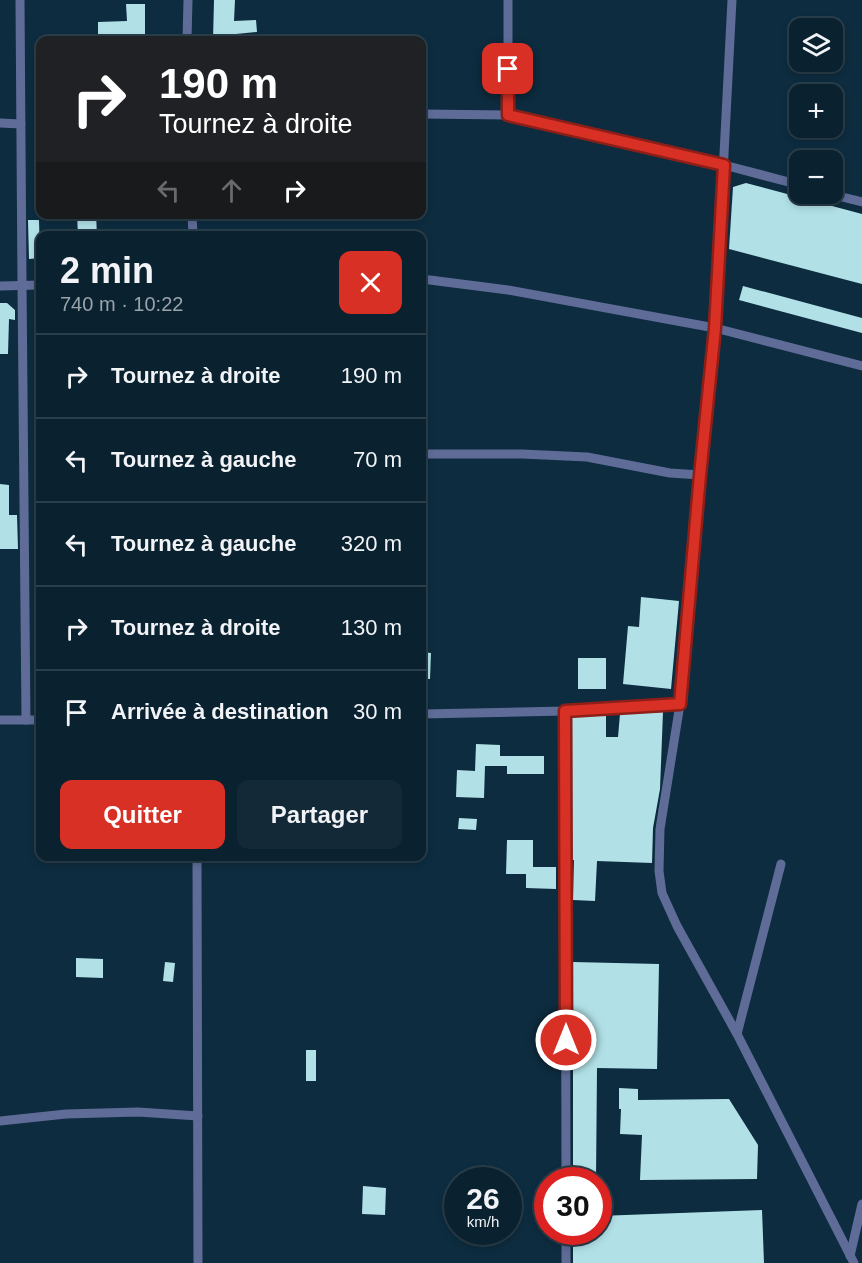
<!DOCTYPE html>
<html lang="fr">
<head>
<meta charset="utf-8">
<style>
	body { margin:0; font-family:Arial,sans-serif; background:#132937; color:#f1f3f6; height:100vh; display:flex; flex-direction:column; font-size:22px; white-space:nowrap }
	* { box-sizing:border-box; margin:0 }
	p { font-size:20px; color:#99a3aa }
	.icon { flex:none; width:33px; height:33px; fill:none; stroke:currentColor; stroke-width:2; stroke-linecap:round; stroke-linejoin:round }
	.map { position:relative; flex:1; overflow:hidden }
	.sheet { position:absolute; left:36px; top:231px; width:390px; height:630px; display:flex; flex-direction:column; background:#0a212f; border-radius:12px; box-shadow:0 3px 9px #0003,0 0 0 2px #2a3e4b }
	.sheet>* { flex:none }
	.banner { position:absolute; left:36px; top:36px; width:390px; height:183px; border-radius:12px; box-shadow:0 3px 9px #0003,0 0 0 2px #2a3e4b; background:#202124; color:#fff; overflow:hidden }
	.controls { position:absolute; left:789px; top:18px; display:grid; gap:12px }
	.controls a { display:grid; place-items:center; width:54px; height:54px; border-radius:12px; background:#0a212f; box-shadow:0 3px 9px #0003,0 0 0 2px #2a3e4b; font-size:30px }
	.speed { position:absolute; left:444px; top:1167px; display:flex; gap:12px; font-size:30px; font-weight:700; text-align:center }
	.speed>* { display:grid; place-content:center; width:78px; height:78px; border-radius:50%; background:#0a212f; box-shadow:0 3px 9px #0003,0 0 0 2px #2a3e4b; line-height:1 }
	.speed small { font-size:15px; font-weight:400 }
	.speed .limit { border:9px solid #d22; background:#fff; color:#111 }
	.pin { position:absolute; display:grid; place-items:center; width:51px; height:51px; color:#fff; margin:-26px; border-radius:12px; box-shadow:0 3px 9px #0006 }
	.me { position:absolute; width:66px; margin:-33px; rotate:0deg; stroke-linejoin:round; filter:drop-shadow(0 0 4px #0008) }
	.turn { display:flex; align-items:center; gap:21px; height:126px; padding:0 24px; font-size:27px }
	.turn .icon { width:78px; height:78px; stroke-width:2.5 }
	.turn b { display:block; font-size:42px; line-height:51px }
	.lanes { display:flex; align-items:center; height:57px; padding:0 24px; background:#0003; justify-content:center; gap:30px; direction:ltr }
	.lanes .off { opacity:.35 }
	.round { display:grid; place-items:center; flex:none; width:63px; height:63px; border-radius:12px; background:#132937 }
	.headline { display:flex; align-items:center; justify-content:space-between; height:102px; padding:0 24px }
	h1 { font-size:36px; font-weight:700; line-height:45px }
	.primary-button { display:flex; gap:12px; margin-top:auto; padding:12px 24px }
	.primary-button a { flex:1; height:69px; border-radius:12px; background:#d93025; color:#fff; font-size:24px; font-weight:700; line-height:69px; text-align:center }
	.primary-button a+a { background:#132937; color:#f1f3f6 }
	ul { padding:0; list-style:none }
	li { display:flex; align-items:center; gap:18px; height:84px; padding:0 24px; border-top:2px solid #2a3e4b }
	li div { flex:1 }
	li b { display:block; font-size:22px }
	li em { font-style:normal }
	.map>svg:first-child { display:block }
	.building { fill:#b1e1e7 }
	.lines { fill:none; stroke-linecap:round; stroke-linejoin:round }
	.street { stroke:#5f6c98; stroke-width:9 }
	.route-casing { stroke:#8d1f18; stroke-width:15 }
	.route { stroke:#d93025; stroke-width:10 }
</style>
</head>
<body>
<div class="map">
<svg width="862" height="1263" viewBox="0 0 862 1263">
	<rect width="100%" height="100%" fill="#0d2c3f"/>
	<g class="building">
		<polygon points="214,0 235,0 234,21 256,20 257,32 236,34 234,40 213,40"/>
		<polygon points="126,4 145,4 145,40 98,40 98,22 127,21"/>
		<polygon points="746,183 862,214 862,284 729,249 733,187"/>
		<polygon points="77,214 96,214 97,236 78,236"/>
		<polygon points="28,220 39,220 40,258 29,259"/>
		<polygon points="743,286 862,318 862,333 739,300"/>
		<polygon points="0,303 7,303 15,310 15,320 9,319 8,354 0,354"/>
		<polygon points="0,484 9,485 9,515 17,515 18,549 0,549"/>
		<polygon points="641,597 679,601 671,689 623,684 628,626 639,627"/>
		<polygon points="422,652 431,653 430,679 422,679"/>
		<rect x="578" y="658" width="28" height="31"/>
		<polygon points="663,712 660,789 653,828 652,863 597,861 595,901 573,900 574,860 572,860 572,717 606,715 606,737 618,737 620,714"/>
		<polygon points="476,744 500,745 500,756 544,756 544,774 507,774 507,766 485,766 484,798 456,797 457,770 475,771"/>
		<polygon points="459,818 477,819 476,830 458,829"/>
		<polygon points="507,840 533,840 533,867 556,867 556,889 526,888 526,874 506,874"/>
		<polygon points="76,958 103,959 103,978 76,977"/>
		<polygon points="165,962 175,963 173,982 163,981"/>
		<polygon points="573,962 659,964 657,1069 597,1068 596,1180 573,1180"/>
		<rect x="306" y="1050" width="10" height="31"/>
		<polygon points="619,1088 638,1089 638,1100 729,1099 758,1145 757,1179 640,1180 642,1135 620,1134 621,1109 619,1109"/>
		<polygon points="363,1186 386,1188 385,1215 362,1214"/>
		<polygon points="762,1210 764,1263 573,1263 573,1232 598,1232 598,1216"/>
	</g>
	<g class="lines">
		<g class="street">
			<polyline points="20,0 22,285 26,720"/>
			<polyline points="508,0 508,115"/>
			<polyline points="732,0 715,328 700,475 680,704 660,829 659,871 662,893 677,926 737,1034 854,1263"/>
			<polyline points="187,40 188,0"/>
			<polyline points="422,114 508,115 724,165 800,185"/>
			<polyline points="0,123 21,124"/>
			<polyline points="830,194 862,202"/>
			<polyline points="192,214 193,236"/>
			<polyline points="422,279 508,290 715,328 862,366"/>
			<polyline points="0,286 40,285"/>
			<polyline points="422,454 522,454 587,457 670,473 700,475"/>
			<polyline points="565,711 566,1180"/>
			<polyline points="422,714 565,711 680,704"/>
			<polyline points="0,720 40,720"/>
			<polyline points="197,856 198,1263"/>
			<polyline points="737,1034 781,864"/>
			<polyline points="0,1121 66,1114 138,1112 198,1116"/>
			<polyline points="566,1232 566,1263"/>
			<polyline points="850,1256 862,1204"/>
		</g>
	</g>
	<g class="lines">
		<g class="route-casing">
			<polyline id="route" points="508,69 508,115 724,165 715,328 700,475 680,704 565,711 566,1040"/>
		</g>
		<use href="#route" class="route"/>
	</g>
</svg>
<div class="controls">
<a><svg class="icon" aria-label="layers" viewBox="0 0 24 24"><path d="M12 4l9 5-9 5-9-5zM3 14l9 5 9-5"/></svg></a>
<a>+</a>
<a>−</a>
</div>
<div class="speed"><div>26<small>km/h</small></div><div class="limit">30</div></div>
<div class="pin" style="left:508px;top:69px;background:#d93025"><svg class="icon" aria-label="arrive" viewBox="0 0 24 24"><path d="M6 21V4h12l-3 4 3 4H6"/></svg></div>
<svg class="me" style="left:566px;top:1040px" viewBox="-20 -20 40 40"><circle r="17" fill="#d93025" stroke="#fff" stroke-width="3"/><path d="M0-11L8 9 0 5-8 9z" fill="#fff"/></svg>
<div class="banner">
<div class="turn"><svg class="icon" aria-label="right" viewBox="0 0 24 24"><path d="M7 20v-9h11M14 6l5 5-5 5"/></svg><div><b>190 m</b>Tournez à droite</div></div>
<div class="lanes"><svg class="icon off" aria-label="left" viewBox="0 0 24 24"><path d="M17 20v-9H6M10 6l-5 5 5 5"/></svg><svg class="icon off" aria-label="ahead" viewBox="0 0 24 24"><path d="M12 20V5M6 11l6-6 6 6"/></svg><svg class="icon" aria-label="right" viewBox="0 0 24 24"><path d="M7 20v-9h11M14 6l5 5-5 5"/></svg></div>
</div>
<section class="sheet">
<div class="headline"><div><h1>2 min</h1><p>740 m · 10:22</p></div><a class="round" style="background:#d93025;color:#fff"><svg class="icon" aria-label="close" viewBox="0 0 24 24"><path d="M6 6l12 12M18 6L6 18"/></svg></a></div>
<ul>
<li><svg class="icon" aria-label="right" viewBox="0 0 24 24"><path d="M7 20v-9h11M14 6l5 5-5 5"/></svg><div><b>Tournez à droite</b></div><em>190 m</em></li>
<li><svg class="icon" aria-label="left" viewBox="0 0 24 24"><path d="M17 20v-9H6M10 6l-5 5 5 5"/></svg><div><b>Tournez à gauche</b></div><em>70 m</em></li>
<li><svg class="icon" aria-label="left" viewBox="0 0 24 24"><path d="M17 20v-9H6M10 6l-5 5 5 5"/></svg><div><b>Tournez à gauche</b></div><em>320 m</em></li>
<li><svg class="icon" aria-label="right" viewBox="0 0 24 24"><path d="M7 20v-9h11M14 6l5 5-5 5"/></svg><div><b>Tournez à droite</b></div><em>130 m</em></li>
<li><svg class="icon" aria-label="arrive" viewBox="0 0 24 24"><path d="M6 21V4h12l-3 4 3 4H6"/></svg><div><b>Arrivée à destination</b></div><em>30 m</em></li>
</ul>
<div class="primary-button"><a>Quitter</a><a>Partager</a></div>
</section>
</div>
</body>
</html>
